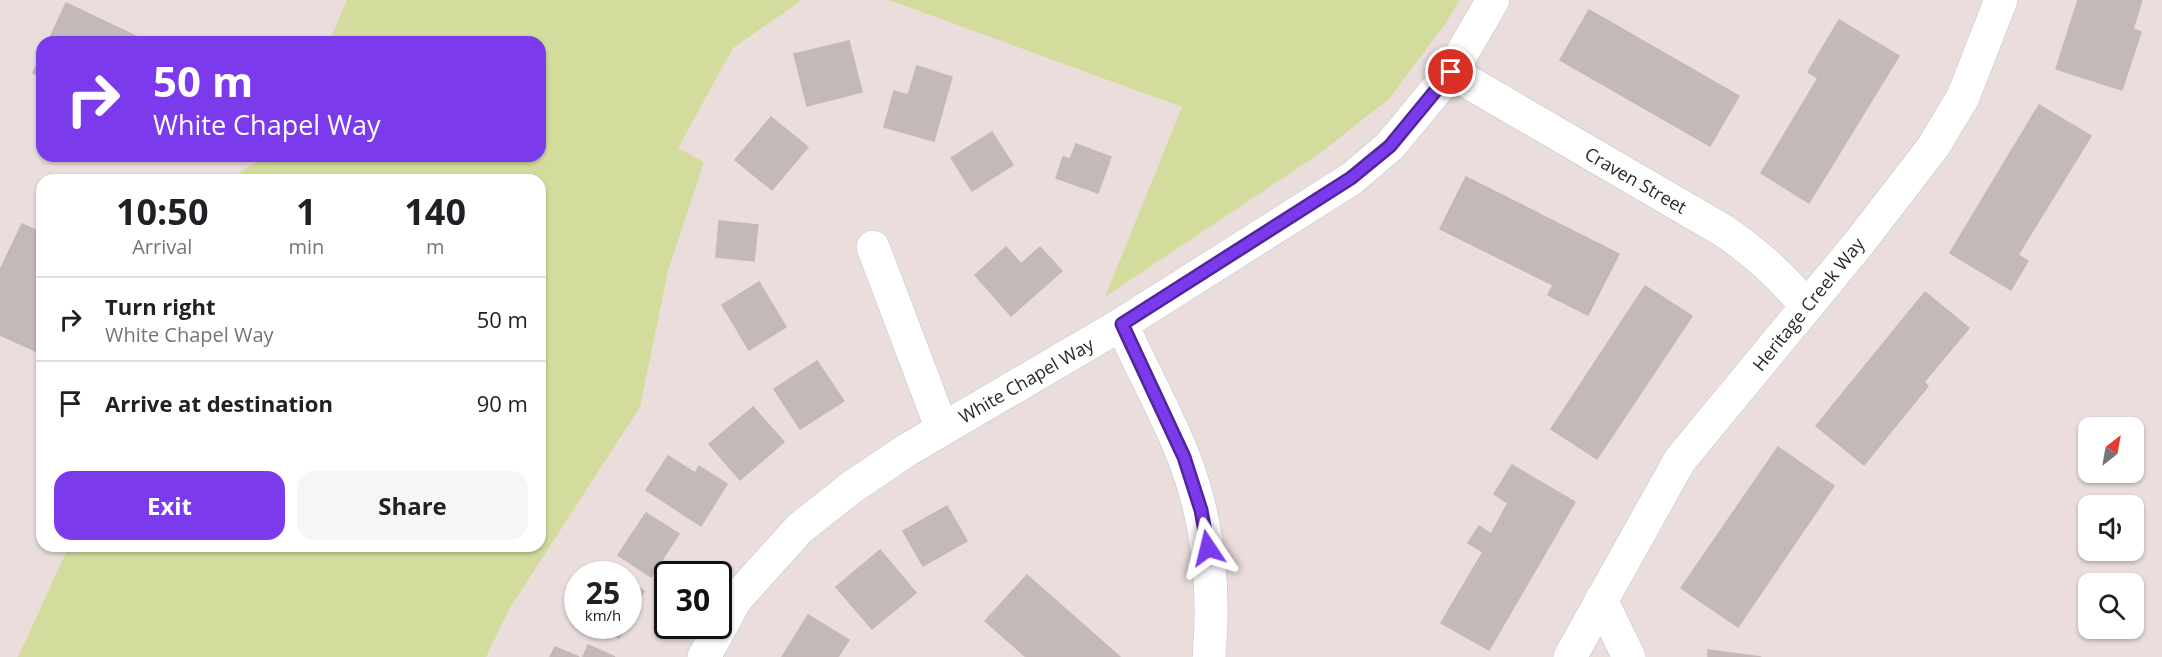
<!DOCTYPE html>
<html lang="en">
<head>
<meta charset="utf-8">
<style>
	body { margin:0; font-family:"Open Sans",sans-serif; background:#f6f6f6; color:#202124; height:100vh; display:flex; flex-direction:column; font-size:22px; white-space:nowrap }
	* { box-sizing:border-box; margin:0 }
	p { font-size:20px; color:#757577 }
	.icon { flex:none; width:33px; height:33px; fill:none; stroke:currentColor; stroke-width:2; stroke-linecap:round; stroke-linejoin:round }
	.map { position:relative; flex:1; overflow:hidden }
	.side { position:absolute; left:36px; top:174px; width:510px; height:378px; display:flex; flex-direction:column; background:#fff; border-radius:18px; box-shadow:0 2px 4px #0004 }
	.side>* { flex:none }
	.top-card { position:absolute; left:36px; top:36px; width:510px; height:126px; border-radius:18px; box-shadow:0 2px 4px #0004; background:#7c3aed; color:#fff; overflow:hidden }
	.needle { width:39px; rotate:31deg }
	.buttons { position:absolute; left:2078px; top:417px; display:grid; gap:12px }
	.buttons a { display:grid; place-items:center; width:66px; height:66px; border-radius:12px; background:#fff; box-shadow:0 2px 4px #0004; font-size:30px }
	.speed { position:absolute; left:564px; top:561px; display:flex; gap:12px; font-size:30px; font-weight:700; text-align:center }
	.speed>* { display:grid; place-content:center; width:78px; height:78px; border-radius:50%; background:#fff; box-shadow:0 2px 4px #0004; line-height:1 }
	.speed small { font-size:15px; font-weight:400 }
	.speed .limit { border:3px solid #111; border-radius:9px; background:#fff; color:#111 }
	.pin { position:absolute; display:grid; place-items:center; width:51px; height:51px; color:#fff; margin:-26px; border:3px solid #fff; border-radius:50%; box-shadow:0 2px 6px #0007 }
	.me { position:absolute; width:66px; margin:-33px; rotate:350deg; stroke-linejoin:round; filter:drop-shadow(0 0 4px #0008) }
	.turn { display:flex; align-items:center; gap:21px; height:126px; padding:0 18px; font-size:27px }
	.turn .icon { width:78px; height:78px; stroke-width:2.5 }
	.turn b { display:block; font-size:42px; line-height:51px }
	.eta { display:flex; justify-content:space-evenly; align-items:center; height:102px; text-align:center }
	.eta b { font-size:36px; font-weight:700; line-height:42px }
	.primary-button { display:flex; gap:12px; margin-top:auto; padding:12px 18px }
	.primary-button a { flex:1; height:69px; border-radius:18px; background:#7c3aed; color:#fff; font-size:24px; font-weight:700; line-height:69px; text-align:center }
	.primary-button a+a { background:#f6f6f6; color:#202124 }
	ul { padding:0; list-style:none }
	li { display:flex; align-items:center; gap:18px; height:84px; padding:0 18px; border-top:2px solid #e0e0e0 }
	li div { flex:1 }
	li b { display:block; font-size:22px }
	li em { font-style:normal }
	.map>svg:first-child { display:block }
	.green { fill:#d4dc9d }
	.building { fill:#c3b9b8; stroke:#c5b8b6; stroke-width:1.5 }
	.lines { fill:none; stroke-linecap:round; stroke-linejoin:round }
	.minor-casing { stroke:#bec7cb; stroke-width:34 }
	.minor { stroke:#fff; stroke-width:33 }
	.route-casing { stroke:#51269a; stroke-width:15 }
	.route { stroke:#7c3aed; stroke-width:10 }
	.labels { text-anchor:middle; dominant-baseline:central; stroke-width:4.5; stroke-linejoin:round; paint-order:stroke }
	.street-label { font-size:18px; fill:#292929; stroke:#fff }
</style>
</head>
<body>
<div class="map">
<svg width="2162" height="657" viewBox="0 0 2162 657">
	<rect width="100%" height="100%" fill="#eadddc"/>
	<g class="green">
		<polygon points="347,0 802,0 733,48 678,148 704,162 668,271 640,407 510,608 486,657 18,657 69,546 540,546 540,180 236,180 240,172 267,156 540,156 540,42 329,42"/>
		<polygon points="889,0 1460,0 1445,24 1389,99 1320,153 1105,297 1182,107"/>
	</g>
	<g class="building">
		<polygon points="2078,0 2142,0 2133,29 2141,32 2122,90 2056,69"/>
		<polygon points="66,3 148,42 48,42"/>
		<polygon points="1589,10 1739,96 1710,146 1560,60"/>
		<polygon points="1839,20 1899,56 1809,203 1761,173 1818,78 1808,72"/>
		<polygon points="849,41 862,92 807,106 794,54"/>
		<polygon points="42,54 42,77 33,73"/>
		<polygon points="917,66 952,77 934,141 884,127 894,91 908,95"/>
		<polygon points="2039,105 2091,136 2018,255 2028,261 2011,290 1950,253"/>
		<polygon points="771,117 808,147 772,190 735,160"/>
		<polygon points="992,132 1013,165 972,191 951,158"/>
		<polygon points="1076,144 1111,157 1098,193 1056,178 1063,157 1070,159"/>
		<polygon points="1466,177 1619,254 1588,315 1548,295 1553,285 1440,229"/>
		<polygon points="719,221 758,225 754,261 716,257"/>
		<polygon points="22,224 42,233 42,354 0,335 0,270"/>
		<polygon points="1006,247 1021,264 1040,247 1062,271 1011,316 975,275"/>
		<polygon points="759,282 786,327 749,350 722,305"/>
		<polygon points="1645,286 1692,316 1597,459 1551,429"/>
		<polygon points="1925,292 1969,328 1924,382 1928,386 1864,465 1816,426"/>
		<polygon points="817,361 844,401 800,429 774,389"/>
		<polygon points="753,407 784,442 740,480 709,444"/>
		<polygon points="1778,447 1834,486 1738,627 1681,588"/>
		<polygon points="668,456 695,473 699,466 727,484 701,526 646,490"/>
		<polygon points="1512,465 1575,502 1489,650 1441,623 1483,552 1468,543 1479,526 1491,534 1508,503 1494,494"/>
		<polygon points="947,506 967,541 923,566 903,531"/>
		<polygon points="646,513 679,534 651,577 618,555"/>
		<polygon points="880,550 916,593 872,629 836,587"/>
		<polygon points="602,568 615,574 598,574"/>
		<polygon points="1027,575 1120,657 1026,657 985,621"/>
		<polygon points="628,582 644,591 628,620"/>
		<polygon points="808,615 849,640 838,657 782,657"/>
		<polygon points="596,626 625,626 619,638"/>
		<polygon points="588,645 615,657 583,657"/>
		<polygon points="555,647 579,657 550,657"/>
		<polygon points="1708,650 1761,657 1708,657"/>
	</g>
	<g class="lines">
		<g class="minor-casing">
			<g id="minor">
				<path d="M 1451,72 L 1724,231 C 1756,253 1782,276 1806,306"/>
				<polyline points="873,247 942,429"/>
				<path d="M 1122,324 C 1141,369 1167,413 1184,458 C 1209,522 1215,589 1209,657"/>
				<polyline points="1601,600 1629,657"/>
				<polyline points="704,657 736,599 800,528 852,487 907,450 1122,324 1351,179 1390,146 1451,72 1493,0"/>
				<polyline points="1570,657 1680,460 1859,243 1933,147 1963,97 2001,0"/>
			</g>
		</g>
		<use href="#minor" class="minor"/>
	</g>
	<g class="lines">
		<g class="route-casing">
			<polyline id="route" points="1208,548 1201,510 1184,457 1122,324 1351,178 1390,146 1451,72"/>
		</g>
		<use href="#route" class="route"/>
	</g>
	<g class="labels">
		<g class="street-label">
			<text transform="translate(1636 180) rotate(30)">Craven Street</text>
			<text transform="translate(1808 304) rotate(-51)">Heritage Creek Way</text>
			<text transform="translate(1026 380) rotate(-30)">White Chapel Way</text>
		</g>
	</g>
</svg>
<div class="buttons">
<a><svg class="needle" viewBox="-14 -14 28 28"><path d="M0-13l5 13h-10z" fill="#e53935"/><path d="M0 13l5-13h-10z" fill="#757577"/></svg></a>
<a><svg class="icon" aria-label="sound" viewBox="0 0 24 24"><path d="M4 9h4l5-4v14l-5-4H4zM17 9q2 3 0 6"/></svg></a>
<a><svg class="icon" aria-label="search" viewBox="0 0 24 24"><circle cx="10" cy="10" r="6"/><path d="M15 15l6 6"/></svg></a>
</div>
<div class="speed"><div>25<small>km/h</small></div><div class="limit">30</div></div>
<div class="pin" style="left:1451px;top:72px;background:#d93025"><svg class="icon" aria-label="arrive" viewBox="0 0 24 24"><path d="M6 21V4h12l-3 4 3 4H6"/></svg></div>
<svg class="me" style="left:1208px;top:548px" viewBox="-20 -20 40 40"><path d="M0-17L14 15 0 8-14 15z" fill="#7c3aed" stroke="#fff" stroke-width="4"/></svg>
<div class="top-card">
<div class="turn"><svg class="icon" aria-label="right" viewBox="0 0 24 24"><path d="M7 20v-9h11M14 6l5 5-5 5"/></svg><div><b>50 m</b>White Chapel Way</div></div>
</div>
<section class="side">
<div class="eta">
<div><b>10:50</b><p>Arrival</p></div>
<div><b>1</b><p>min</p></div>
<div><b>140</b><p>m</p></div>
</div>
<ul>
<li><svg class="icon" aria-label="right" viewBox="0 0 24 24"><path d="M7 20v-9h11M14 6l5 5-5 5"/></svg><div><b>Turn right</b><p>White Chapel Way</p></div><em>50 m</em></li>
<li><svg class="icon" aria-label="arrive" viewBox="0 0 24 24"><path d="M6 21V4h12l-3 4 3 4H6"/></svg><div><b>Arrive at destination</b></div><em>90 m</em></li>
</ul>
<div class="primary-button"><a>Exit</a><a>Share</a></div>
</section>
</div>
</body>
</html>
